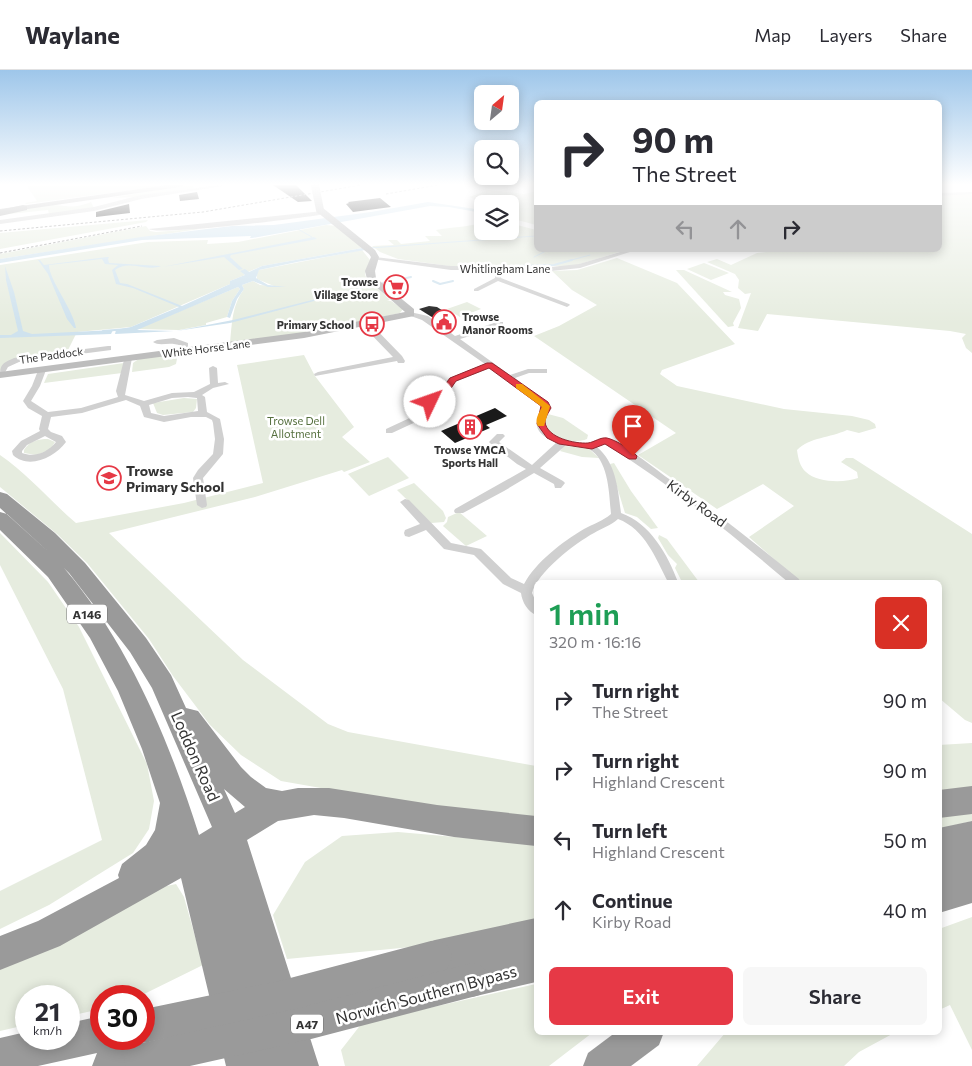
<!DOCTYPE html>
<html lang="en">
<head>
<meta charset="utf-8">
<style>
	body { margin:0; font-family:Commissioner,sans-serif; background:#f7f7f7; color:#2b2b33; height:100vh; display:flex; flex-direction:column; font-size:19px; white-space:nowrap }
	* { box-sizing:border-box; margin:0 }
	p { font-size:16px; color:#7c7c81 }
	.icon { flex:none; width:28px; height:28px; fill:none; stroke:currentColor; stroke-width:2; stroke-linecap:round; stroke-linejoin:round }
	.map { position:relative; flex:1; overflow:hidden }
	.sheet { position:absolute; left:534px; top:510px; width:408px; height:455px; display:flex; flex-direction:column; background:#fff; border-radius:8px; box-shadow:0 2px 12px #0003 }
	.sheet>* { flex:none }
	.top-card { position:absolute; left:534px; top:30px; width:408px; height:152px; border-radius:8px; box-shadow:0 2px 12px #0003; background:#fff; color:#2b2b33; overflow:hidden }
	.needle { width:32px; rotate:29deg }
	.tools { position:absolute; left:474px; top:15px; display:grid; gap:10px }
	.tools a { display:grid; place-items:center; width:45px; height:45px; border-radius:8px; background:#fff; box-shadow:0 2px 12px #0003; font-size:25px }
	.speed { position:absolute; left:15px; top:915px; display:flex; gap:10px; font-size:25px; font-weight:700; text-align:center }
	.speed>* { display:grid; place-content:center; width:65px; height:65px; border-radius:50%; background:#fff; box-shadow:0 2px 12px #0003; line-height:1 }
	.speed small { font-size:12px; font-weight:400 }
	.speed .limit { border:8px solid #d22; background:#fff; color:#111 }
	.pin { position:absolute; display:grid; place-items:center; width:42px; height:42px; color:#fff; margin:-51px -21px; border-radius:50% 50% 50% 0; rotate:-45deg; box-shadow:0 0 5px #0007 }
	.pin .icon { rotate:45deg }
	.me { position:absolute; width:55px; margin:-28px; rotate:48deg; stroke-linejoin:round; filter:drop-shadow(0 0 4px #0008) }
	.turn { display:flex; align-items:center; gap:18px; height:105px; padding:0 15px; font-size:22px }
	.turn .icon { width:65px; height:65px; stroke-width:2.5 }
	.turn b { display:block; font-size:35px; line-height:42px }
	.lanes { display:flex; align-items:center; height:48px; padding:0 15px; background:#0003; justify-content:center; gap:25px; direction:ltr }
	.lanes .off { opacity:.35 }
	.round { display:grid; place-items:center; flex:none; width:52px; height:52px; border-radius:8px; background:#f7f7f7 }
	.overview { display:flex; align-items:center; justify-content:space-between; height:85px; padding:0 15px }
	h1 { font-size:30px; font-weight:600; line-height:38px; color:#1e9e55 }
	.cta { display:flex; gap:10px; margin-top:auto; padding:10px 15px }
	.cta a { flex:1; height:58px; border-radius:8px; background:#e63946; color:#fff; font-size:20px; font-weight:600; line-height:58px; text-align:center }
	.cta a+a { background:#f7f7f7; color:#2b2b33 }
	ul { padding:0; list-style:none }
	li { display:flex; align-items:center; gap:15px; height:70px; padding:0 15px }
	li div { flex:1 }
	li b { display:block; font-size:19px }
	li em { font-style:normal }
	header { display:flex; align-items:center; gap:30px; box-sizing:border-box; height:70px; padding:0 25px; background:#fff; border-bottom:1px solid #e1e1e2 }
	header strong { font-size:24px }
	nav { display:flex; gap:28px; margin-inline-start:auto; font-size:18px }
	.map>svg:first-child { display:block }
	.green { fill:#e6ecdf }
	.water { fill:#cfe2ee }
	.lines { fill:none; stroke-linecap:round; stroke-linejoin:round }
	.stream-far1 { stroke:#cfe2ee; stroke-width:1 }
	.stream { stroke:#cfe2ee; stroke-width:2 }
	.building { fill:#1a1a1a }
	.street { fill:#d0d0d0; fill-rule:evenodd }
	.secondary { fill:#bdbdbd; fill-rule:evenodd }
	.primary { fill:#ababab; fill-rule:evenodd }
	.highway { fill:#9a9a9a; fill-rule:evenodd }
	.rail { stroke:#888; stroke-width:1; stroke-dasharray:2.5 2; stroke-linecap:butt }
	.secondary-bridge { stroke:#bdbdbd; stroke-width:8 }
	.highway-bridge { stroke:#9a9a9a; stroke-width:33 }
	.route { fill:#e63946; stroke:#96252e }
	.slow { fill:#f59e0b }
	.labels { text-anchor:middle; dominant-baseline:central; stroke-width:5; stroke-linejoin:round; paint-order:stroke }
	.far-street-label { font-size:11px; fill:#333; stroke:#fff }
	.far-poi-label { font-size:11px; font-weight:bold; fill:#333; stroke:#fff; text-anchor:end }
	.far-park-label { font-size:11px; fill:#56703f; stroke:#fff }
	.shield { fill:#fff; stroke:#707070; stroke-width:1 }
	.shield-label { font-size:12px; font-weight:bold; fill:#333 }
	.poi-label { font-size:14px; font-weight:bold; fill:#333; stroke:#fff; text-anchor:start }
	.street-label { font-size:14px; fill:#333; stroke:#fff }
	.near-street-label { font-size:16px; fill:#333; stroke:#fff }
</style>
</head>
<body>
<header>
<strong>Waylane</strong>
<nav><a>Map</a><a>Layers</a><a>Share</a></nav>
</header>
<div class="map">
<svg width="972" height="996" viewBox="0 0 972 996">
	<rect width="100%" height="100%" fill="#fff"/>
	<g class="green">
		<polygon points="26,115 170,115 26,134 25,133 37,131"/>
		<polygon points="186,115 193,115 194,118 136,127 111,128"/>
		<polygon points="489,120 525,124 536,121 536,155 510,148 510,134 492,134 469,127"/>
		<polygon points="972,123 972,283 966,278 962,268 966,264 950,261 767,244 758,261 738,258 751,223 745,224 738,218 739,210 735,204 707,192 717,189 731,195 757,183 781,180 939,180 939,126"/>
		<path d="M 91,132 L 94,138 L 49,144 L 48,140 L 0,145 C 13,140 35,135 49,135 C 69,135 70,140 91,132 Z"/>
		<polygon points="148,150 146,152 0,179 0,163"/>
		<path d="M 482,153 L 482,161 L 510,161 L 510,153 L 536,160 L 536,180 L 626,180 L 573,196 L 457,197 L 398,189 L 380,182 L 372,176 L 394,175 L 388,170 L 397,170 L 401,174 L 430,171 L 425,166 L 442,166 L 436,160 C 452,157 467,157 482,153 Z"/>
		<path d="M 326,155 L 337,156 L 362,178 L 262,196 L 248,202 L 241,201 L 245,205 L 230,211 L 230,214 L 131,257 L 77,262 L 67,282 C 48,285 10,284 0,301 L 0,195 L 148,172 L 208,170 L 207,174 L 238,172 Z"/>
		<polygon points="146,156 150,161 156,162 206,158 0,189 0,184"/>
		<path d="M 362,180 L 370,190 L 365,204 L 366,207 L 390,230 L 387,231 L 391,231 L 403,239 L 400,243 L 304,264 L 230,273 C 232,253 232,235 244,219 L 242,215 L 253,211 L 260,215 L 274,216 L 257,209 L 257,203 L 259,200 Z"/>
		<path d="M 617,188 L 677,213 L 735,274 L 662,300 L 660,304 L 677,316 L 784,339 L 852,346 L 869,350 L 875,354 L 876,358 L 859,363 L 847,360 C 830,368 810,367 797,380 C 798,388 800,397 806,402 C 817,413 845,413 858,408 L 857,402 L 841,392 L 846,388 L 853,388 L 972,464 L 972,653 L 965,650 L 939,628 L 939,512 L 800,512 L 749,467 L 794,436 L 763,414 L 717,439 L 638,385 L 676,363 L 534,266 L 559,256 L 597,235 L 572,220 L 552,201 L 577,200 Z"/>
		<polygon points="704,193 729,203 711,210 687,199"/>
		<polygon points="676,200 684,200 732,222 723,222 725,225 739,229 741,238 733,253 734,256 728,257"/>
		<polygon points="238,217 240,219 232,231 227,247 206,253 206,255 179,260 137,259"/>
		<polygon points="467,232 481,239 460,247 447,239"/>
		<polygon points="178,283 176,294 169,297 132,302 133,293 140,288"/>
		<path d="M 304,285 L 315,306 L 354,357 L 342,367 L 370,392 L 344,402 L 342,400 L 255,427 L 109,463 L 243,590 L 328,654 L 348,662 L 536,696 L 536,749 L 469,744 L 281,711 L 241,685 L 210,655 L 173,606 L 149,569 L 87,493 L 57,464 L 0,417 L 0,385 C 28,404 50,431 76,453 L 184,433 L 263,413 L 237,295 Z"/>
		<polygon points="124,293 122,303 44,313 48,304"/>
		<polygon points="184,328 197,329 196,338 193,342 163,345 157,343 153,333"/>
		<path d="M 548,344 L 563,348 L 588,365 L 587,369 C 573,375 550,368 544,353 Z"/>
		<path d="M 48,369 L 55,372 L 50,380 L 36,385 L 24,383 L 24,380 C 29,371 39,369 48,369 Z"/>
		<polygon points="564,376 588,378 599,388 582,387 560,381"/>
		<polygon points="388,387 409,408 369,426 348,404"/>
		<polygon points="614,393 631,421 658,458 651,459 637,447 625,443 610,394"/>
		<polygon points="414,413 443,441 446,448 444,452 431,453 397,420"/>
		<polygon points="459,442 487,466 466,476 443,456 447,452 448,447"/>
		<polygon points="0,463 48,512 79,557 147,694 154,731 149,759 133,783 49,835 0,859 0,821 102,770 63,619 0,495"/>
		<polygon points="659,465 667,469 699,512 682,512 675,498 677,494 668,485 658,468"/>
		<polygon points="972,673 972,720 939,724 939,675"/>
		<polygon points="972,741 972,751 939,759 939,746"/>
		<polygon points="398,762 536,774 536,851 432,875 287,889 273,845 305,792 342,766"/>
		<polygon points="176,814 184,827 203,895 140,926 101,926 101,939 69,946 69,926 26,926 26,955 0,961 0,895 157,818"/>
		<polygon points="972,847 972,980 950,935 939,940 939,859"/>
		<polygon points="536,914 536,962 592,963 549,996 345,996 341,980 362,953"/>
		<polygon points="726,962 894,962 894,963 859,982 844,996 697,996"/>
	</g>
	<g class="water">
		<polygon points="428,132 482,140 482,143 449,137 430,136 252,168 250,168 251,166 142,170 0,193 0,189 141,167 232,156 274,155 371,142"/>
		<polygon points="314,167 317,169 231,185 230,187 243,199 239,200 224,187 162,197"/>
		<path d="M 362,178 L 365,180 L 297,192 L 259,200 L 256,208 L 268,215 L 286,217 L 268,217 L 253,211 L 242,215 L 244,219 L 237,229 L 230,248 L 227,247 L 232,231 L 240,219 L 238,217 L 137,260 L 174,261 L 115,264 L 116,260 L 131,257 L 179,237 L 133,218 L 116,214 L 112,200 L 118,195 L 105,194 L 102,189 L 49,195 C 49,210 73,239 76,258 L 74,258 L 67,249 L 48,204 L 38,190 L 40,190 L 44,195 L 107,187 L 109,187 L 108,189 L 109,193 L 161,196 C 148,202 128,189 115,200 L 120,213 L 127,214 L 182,236 L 230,214 L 230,211 L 245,205 L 240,201 L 245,199 L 249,202 L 262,196 Z"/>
		<polygon points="5,196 14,222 23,261 32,264 113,260 111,264 0,268 0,265 11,265 18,261 6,210"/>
		<polygon points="371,215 371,216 230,253 176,261 233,250"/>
	</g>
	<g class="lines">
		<g class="stream-far1">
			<polyline points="296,158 312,167 310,169"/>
			<polyline points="370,178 536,166"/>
			<polyline points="534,187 548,180"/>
			<polyline points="568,191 590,185"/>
		</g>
		<g class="stream">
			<polyline points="515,196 554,195 572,190"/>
			<polyline points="433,211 440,214 453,211"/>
			<polyline points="383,213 411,207"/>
			<polyline points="103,261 127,259"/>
		</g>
	</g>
	<g class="building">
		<polygon points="273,115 296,115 312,131 298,132"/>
		<polygon points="197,122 199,129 180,131 179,125"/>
		<polygon points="380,128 391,137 353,142 346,134 349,133 348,132"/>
		<polygon points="129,134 130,143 96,147 96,142"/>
		<polygon points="429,236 437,237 456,249 443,254 419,239"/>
		<polygon points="495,338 507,346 486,355 490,358 455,373 441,361"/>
	</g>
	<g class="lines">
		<g class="street">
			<polygon points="220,115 229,115 141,129 94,141 0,154 0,150 94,137 141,125"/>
			<polygon points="972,122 972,124 939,126 939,123"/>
			<path d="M 323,141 L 325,144 C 302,148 162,166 149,159 Z"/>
			<polygon points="627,180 636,180 580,198 551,201 500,200 502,202 501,208 569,234 570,235 567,237 498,211 478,221 474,221 474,219 495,208 496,202 498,200 451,200 372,189 375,187 451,196 551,197 579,194"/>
			<path d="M 410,242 L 428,246 L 455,266 L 497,252 L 503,252 L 503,256 L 460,269 L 510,305 L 528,299 L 547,299 L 547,303 L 529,303 L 515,308 L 549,334 C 551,342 544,348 546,356 C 548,367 580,374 590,373 C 597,372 603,366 612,370 C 633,380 652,397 672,411 C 716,442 757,475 799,509 L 800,512 L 788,512 C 730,463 670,414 605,374 L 597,377 C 616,393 618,419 621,443 C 650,453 668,485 678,512 L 668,512 C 656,489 645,459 618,449 C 610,456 602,458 594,463 C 575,473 537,503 532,523 L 536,532 L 536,545 C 528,542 522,532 521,523 L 503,514 L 474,485 L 444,479 L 426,460 L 409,467 L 405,466 L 404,463 L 405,460 L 420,454 L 400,432 L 405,429 L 409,430 L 451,473 L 481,479 L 511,508 L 524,514 C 536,492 562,472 584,459 C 593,454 603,451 611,444 C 609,424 609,390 589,379 C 583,376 573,376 566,375 L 540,398 L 563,411 L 565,413 L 561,418 L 555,418 L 554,414 L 534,403 L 504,421 L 463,443 L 455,443 L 454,441 L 455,439 L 526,399 L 517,394 L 491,374 L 489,372 L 497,364 L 503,364 L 505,366 L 499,372 L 532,395 L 557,372 C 547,369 535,363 537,351 C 538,345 542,342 541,335 L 490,298 L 455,312 L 445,327 L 433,334 L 420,350 L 392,363 L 386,363 L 386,359 L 414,346 L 427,330 L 439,323 L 449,308 L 485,294 L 422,250 L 408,245 L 408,243 Z"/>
			<polygon points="362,251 368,251 402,286 405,291 404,293 398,293 397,291 315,306 314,304 318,302 393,287 362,255"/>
			<path d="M 174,268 L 188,273 L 188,283 L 182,283 L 181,276 C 170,271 160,277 153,272 L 157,270 Z"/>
			<path d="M 108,276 L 111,276 L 111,280 L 19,292 L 8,297 L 3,306 L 0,306 C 0,294 3,293 14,288 Z"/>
			<path d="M 125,286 L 132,288 L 125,325 L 144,331 L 172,323 L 194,322 L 210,314 L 209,298 L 213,296 L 217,298 L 218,313 L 225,312 L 229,314 L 213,318 L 202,325 L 205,327 L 207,342 L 220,349 L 224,369 L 223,384 L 203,408 L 207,435 L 206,437 L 202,438 L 197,435 L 193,408 L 198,400 L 213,384 L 215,369 L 213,353 L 212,350 L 206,347 L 191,347 L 164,352 L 144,347 L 140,336 L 126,330 L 82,343 L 51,347 L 48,359 L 51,362 L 62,366 L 66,372 C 55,387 29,400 13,385 L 12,381 L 21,371 L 40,361 L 39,359 L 42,346 L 28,338 L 23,331 L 32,316 L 39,298 L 46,300 L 40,316 L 31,331 L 48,342 L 81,338 L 118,327 L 116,321 ZM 188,327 L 197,328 L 198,341 L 164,346 L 151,343 L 149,335 L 172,328 ZM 45,366 L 56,372 C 48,382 35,388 22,383 L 22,381 L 27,375 Z"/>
		</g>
		<polygon class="secondary" points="317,138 323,138 375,180 379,187 375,201 376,208 414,239 414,246 304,268 0,308 0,302 304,262 405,242 367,209 365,201 371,187 369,184 317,142"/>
		<polygon class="primary" points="167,115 184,115 180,117 0,143 0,139"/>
		<g class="highway">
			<polygon points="23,135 27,136 27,140 0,146 0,140"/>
			<path d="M 0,422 L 7,424 L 55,463 L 85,493 L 146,568 L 171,605 L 186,638 L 198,641 L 241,697 L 251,707 L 266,718 L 282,721 L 298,718 L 329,718 L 437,735 L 536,746 L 536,776 L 454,767 L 344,748 L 314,745 L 278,751 L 247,770 L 319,996 L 226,996 L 181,808 L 60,876 L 0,900 L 0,866 L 38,851 L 119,808 L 118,805 L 122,794 L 146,775 L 155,760 L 160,733 L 142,679 L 118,621 L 90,568 L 48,507 L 0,460 L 0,442 L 7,444 L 52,485 L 0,438 ZM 64,498 L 69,503 L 130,582 L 152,618 L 212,757 L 199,765 C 169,670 129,574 64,498 ZM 224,719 L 245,737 L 235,743 Z"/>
			<polygon points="972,716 972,744 939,748 939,720"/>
			<polygon points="972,751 972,833 939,843 939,758"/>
			<polygon points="536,848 536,912 472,927 460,922 455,910 460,898 435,904 423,899 418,887 423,875 435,870"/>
			<polygon points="101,946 101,969 117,969 113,977 141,972 154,977 159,990 157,996 92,996 97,983 38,996 0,996 0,968 26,962 26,969 69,969 69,953"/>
			<polygon points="616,962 664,962 659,975 631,996 583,996 588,983"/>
		</g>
		<g class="rail">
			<polyline points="386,124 438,115"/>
			<polyline points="0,161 203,142 361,115"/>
			<polyline points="0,183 142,156"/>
		</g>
		<polyline class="secondary-bridge" points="315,115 320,140"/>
		<g class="highway-bridge">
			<polyline points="144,956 283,927 435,887"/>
			<polyline points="141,990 307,953 472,910"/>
		</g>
	</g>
	<linearGradient id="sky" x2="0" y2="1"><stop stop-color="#9ec6ea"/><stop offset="0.45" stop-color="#fff"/><stop offset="1" stop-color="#fff" stop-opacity="0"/></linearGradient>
	<rect width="972" height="254" fill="url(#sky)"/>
	<path class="route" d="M 487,293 L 492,293 L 548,332 L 551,338 C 549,342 545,347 545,352 C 547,368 575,374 588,373 C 595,372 600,367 607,368 C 616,370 632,380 637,386 L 636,389 L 629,389 L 605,374 L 592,379 L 559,374 L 547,368 L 537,354 L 541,336 L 489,298 L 456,311 L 445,327 L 433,334 L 426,332 L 439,323 L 450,308 Z"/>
	<path class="slow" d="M 516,314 L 522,314 L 550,336 L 544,356 L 538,356 C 534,350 539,343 542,337 L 516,318 Z"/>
	<defs>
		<g id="supermarket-ring" transform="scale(1.25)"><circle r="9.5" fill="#fff" stroke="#e63946" stroke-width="1.5"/><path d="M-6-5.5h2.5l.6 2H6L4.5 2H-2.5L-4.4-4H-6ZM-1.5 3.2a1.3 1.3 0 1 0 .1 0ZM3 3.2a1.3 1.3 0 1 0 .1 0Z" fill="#e63946"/></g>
		<g id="civic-ring" transform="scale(1.25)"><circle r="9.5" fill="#fff" stroke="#e63946" stroke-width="1.5"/><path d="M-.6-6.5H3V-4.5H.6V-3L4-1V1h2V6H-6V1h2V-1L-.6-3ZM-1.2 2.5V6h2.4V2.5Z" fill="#e63946"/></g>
		<g id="bus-ring" transform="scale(1.25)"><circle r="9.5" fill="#fff" stroke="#e63946" stroke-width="1.5"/><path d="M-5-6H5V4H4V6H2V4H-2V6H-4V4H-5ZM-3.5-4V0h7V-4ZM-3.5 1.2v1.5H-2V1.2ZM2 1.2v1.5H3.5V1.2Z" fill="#e63946"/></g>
		<g id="building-ring" transform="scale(1.25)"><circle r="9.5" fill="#fff" stroke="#e63946" stroke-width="1.5"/><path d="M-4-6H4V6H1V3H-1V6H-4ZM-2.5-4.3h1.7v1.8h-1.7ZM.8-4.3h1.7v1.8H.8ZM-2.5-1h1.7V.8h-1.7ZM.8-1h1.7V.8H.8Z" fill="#e63946"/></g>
		<g id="school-ring" transform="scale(1.25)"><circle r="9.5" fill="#fff" stroke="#e63946" stroke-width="1.5"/><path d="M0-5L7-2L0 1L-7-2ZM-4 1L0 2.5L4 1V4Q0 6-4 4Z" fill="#e63946"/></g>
	</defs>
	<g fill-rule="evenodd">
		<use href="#supermarket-ring" x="396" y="217"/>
		<use href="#civic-ring" x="444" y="252"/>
		<use href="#bus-ring" x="372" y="254"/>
		<use href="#building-ring" x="470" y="357"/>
		<use href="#school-ring" x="109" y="408"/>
	</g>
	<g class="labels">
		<g class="far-street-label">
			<text x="505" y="198">Whitlingham Lane</text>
			<text transform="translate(206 278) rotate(-7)">White Horse Lane</text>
			<text transform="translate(51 285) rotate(-8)">The Paddock</text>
		</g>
		<g class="far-poi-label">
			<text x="378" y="211">Trowse<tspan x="378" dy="13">Village Store</tspan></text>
			<text x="462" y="246" text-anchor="start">Trowse<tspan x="462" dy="13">Manor Rooms</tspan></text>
			<text x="354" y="254">Primary School</text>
			<text x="470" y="379" text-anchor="middle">Trowse YMCA<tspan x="470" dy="13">Sports Hall</tspan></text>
		</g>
		<g class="far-park-label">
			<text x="296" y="350">Trowse Dell<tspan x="296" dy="13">Allotment</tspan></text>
		</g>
		<g class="shield">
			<rect x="67" y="534.5" width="40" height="19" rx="4"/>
			<rect x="291" y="944.5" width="32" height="19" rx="4"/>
		</g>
		<g class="shield-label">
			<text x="87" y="544">A146</text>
			<text x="307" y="954">A47</text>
		</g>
		<g class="poi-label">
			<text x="126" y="400">Trowse<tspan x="126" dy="16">Primary School</tspan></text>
		</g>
		<g class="street-label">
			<text transform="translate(697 433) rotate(36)">Kirby Road</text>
		</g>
		<g class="near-street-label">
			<text transform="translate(196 686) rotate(66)">Loddon Road</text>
			<text transform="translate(426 924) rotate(-15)">Norwich Southern Bypass</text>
		</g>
	</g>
</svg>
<div class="tools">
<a><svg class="needle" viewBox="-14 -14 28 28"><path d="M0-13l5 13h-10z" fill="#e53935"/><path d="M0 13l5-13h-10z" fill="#7c7c81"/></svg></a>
<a><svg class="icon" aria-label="search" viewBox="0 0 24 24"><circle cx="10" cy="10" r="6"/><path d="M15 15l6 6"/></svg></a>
<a><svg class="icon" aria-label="layers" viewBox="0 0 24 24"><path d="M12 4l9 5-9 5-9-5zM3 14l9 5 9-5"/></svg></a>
</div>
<div class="speed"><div>21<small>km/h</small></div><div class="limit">30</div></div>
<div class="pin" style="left:633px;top:386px;background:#d93025"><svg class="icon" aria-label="arrive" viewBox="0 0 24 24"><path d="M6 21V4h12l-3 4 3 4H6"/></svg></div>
<svg class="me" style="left:430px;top:332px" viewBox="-20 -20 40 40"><circle r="19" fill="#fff"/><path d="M0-13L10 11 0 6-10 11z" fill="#e63946"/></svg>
<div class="top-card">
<div class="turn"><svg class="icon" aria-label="right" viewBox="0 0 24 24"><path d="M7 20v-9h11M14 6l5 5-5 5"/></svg><div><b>90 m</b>The Street</div></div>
<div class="lanes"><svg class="icon off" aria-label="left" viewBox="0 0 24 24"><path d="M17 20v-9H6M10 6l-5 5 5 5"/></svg><svg class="icon off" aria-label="ahead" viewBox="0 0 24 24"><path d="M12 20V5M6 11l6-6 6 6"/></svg><svg class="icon" aria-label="right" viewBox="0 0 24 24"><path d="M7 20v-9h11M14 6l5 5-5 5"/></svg></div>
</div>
<section class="sheet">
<div class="overview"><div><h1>1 min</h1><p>320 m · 16:16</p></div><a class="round" style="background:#d93025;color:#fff"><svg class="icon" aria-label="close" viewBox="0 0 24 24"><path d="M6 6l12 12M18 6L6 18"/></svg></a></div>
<ul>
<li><svg class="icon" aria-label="right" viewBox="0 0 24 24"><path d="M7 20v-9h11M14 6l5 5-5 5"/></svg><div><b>Turn right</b><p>The Street</p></div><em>90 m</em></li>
<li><svg class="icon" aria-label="right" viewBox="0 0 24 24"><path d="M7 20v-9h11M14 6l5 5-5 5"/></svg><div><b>Turn right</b><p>Highland Crescent</p></div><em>90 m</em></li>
<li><svg class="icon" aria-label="left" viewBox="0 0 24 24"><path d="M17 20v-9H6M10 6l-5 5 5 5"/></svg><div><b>Turn left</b><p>Highland Crescent</p></div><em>50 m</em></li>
<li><svg class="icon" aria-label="ahead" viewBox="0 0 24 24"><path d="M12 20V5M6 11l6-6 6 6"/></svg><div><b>Continue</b><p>Kirby Road</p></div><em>40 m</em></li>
</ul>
<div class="cta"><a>Exit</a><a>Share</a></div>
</section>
</div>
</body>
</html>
